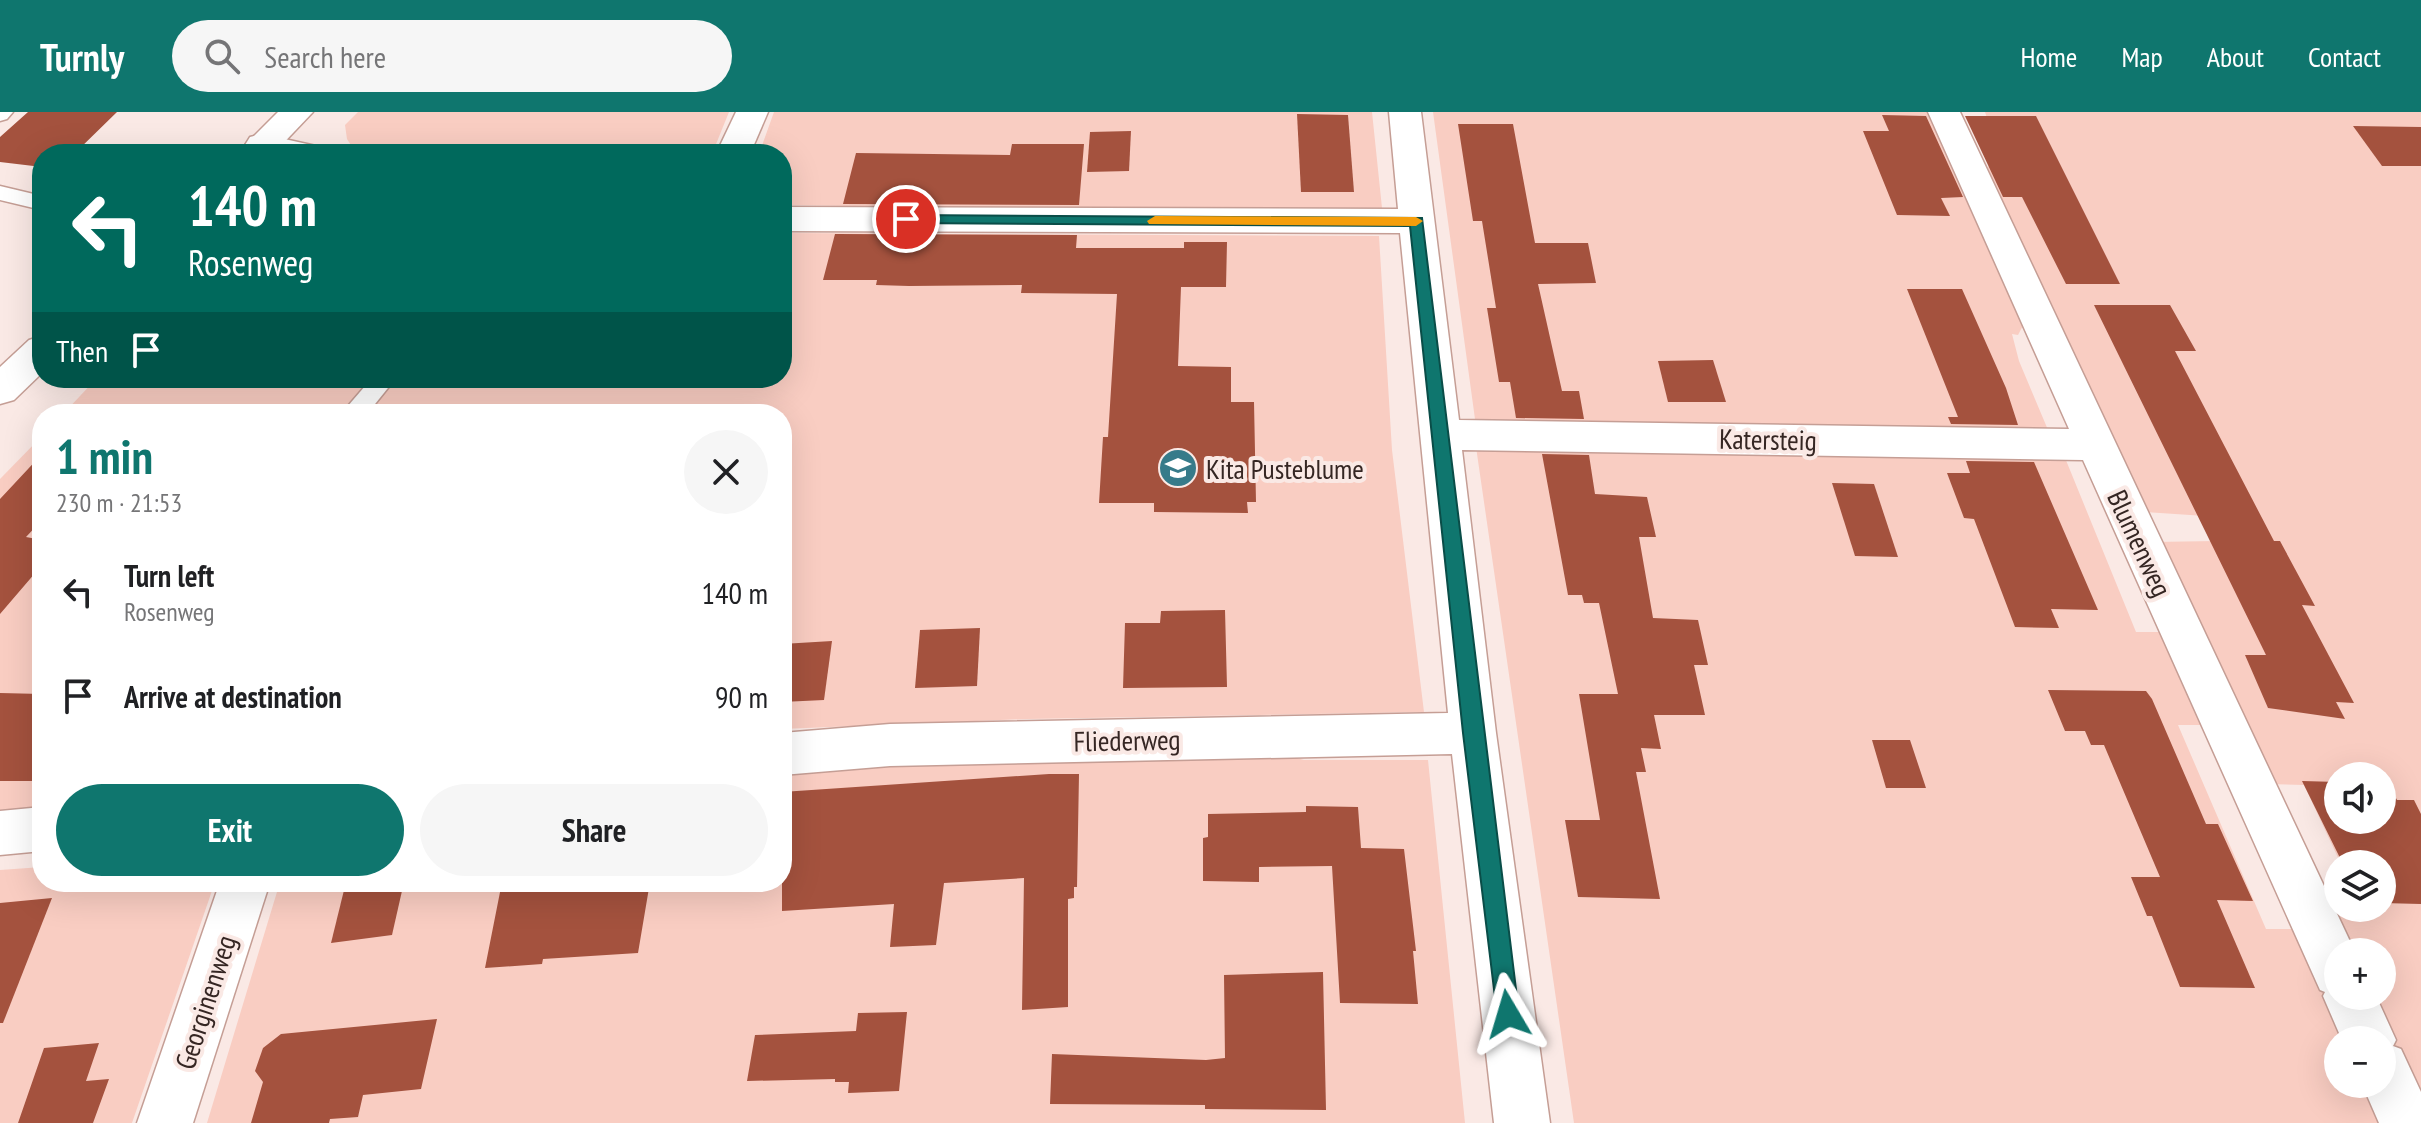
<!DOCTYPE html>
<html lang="en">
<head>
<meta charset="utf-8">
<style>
	body { margin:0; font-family:"PT Sans Narrow",sans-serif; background:#f6f6f6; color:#202124; height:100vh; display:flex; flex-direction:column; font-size:30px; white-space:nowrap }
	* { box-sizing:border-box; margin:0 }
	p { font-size:26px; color:#757577 }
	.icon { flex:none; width:44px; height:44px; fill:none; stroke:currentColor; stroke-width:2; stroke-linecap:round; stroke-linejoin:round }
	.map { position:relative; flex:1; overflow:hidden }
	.details { position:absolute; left:32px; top:292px; width:760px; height:488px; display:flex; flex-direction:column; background:#fff; border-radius:32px; box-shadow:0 8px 32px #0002 }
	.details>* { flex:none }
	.guide { position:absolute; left:32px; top:32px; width:760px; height:244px; border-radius:32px; box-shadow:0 8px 32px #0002; background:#00695c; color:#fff; overflow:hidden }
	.controls { position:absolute; left:2324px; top:650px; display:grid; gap:16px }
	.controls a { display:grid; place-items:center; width:72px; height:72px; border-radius:50%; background:#fff; box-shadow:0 8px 32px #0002; font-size:40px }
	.pin { position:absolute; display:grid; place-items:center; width:68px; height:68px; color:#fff; margin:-34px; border:4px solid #fff; border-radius:50%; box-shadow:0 2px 8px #0007 }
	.me { position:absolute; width:88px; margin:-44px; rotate:353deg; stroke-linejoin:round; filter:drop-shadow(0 0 6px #0008) }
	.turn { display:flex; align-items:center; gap:28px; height:168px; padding:0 24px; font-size:36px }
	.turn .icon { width:104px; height:104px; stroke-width:2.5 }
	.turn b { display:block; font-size:56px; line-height:68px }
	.then { display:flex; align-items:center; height:76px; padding:0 24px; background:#0003; gap:16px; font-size:30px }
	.round { display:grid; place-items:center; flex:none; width:84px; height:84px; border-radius:42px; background:#f6f6f6 }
	.headline { display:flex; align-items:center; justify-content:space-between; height:136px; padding:0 24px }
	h1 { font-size:48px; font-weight:800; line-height:60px; color:#0f766e }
	.cta { display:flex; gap:16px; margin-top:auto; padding:16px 24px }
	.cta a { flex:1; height:92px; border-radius:48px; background:#0f766e; color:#fff; font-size:32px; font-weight:800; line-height:92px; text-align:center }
	.cta a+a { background:#f6f6f6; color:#202124 }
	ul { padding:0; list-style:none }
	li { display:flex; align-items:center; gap:24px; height:104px; padding:0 24px }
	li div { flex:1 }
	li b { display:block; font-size:30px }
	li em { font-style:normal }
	header { display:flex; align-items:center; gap:48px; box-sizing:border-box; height:112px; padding:0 40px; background:#0f766e; color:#fff }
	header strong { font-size:38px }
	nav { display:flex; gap:44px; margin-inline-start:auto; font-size:28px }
	.search { width:560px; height:72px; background:#f6f6f6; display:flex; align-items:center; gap:20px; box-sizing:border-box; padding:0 28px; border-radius:44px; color:#757577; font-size:30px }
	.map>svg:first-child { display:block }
	.green { fill:#f9cdc2; fill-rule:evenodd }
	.building { fill:#a4523e }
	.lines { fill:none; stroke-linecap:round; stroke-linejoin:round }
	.service-casing { stroke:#c59e95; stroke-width:3 }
	.minor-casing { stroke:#c59e95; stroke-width:3 }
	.tertiary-casing { stroke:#c59e95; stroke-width:3 }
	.service { fill:#fff; fill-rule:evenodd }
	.minor { fill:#fff; fill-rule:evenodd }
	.tertiary { fill:#fff; fill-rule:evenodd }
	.route { fill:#0f766e; stroke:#0a4d48; stroke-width:2 }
	.slow { fill:#f59e0b }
	.labels { text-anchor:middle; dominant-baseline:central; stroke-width:8; stroke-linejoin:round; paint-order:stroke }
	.street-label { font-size:28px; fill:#352623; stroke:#fae9e5 }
	.poi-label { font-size:28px; fill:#352623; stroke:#fae9e5; text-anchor:start }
</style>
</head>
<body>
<header>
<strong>Turnly</strong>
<div class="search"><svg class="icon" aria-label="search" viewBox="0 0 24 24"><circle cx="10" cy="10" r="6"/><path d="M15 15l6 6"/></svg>Search here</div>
<nav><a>Home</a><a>Map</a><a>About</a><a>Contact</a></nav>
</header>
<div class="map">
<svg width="2421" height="1011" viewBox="0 0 2421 1011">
	<rect width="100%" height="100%" fill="#fae9e5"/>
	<g class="green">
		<polygon points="358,0 729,0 712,42 378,42 354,38 347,27 345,13"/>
		<polygon points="774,0 1372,0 1382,96 925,102 924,95 782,93 782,42 759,42"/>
		<polygon points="1433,0 1933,0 2027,206 2018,223 2012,222 2019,249 2051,325 1480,317 1475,307"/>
		<path d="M 1985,0 L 2421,0 L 2421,994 L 2370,884 L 2382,884 L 2382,840 L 2349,840 L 2324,784 L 2338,785 L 2338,796 L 2382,796 L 2382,752 L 2341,752 L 2304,673 L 2264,672 L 2153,430 L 2216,429 L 2205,404 L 2145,400 L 1984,59 C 2002,44 1991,19 1985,0 ZM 2338,664 L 2382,664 L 2382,708 L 2338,708 Z"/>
		<polygon points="782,121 1379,124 1392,338 1424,600 1027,607 782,617 782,302 63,302 97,266 782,266"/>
		<polygon points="42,324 42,698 0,701 0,367"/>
		<polygon points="1475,328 2061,336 2136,520 2166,520 2211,613 2178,613 2266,817 2303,817 2358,928 2338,928 2338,972 2380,972 2396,1011 1574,1011"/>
		<polygon points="1256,635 1304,648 1428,648 1465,1011 207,1011 280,770 782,770 782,656"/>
		<polygon points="42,755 42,770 215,770 132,1011 0,1011 0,758"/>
	</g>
	<g class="building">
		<polygon points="28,0 117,0 74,42 42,42 42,55 0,50 0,25"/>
		<polygon points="1297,2 1348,3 1354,80 1301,80"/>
		<polygon points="1882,3 1926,4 1963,85 1941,86 1950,104 1897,103 1863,19 1889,19"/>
		<polygon points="1965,4 2036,4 2120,172 2066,172 2022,85 2003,85"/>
		<polygon points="1458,12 1513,12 1535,131 1588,131 1596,171 1538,172 1562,279 1579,279 1584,307 1516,306 1510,270 1499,270 1487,196 1496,196 1482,109 1473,109"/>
		<polygon points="2353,14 2421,15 2421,54 2382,54"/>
		<polygon points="1131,19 1129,59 1087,60 1090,20"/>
		<polygon points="1012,32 1084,32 1079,93 843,92 856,41 1010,43"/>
		<polygon points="835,122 1077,123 1076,136 1184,136 1184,130 1227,130 1226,175 1181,175 1178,254 1231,255 1231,290 1254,290 1256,390 1247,390 1248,401 1154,400 1154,391 1099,391 1103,325 1108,325 1117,182 1021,181 1022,173 909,174 876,173 877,168 823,168"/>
		<polygon points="1907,177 1962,177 2006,276 2018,313 1951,312 1948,305 1958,305"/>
		<polygon points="2094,193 2170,193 2196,239 2175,239 2274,429 2280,429 2315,494 2302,493 2354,591 2336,590 2345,607 2268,596 2245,543 2266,543"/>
		<polygon points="1713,248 1726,290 1668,290 1658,249"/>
		<polygon points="42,342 42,408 26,425 42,428 42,453 0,502 0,387"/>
		<polygon points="1542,342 1589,343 1595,382 1647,385 1656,425 1639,425 1653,506 1698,508 1708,553 1694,553 1705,603 1654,603 1661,637 1641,636 1646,660 1636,660 1660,787 1578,785 1565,708 1600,708 1579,582 1618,582 1599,491 1584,491 1582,483 1568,483"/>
		<polygon points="1966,349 2034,350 2098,498 2051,497 2059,516 2015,515 1974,407 1964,406 1947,361 1970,361"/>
		<polygon points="1832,371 1874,372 1898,445 1855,444"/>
		<polygon points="1225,498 1227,575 1123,576 1125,511 1160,511 1161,499"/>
		<polygon points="980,516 977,574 915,576 920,518"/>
		<polygon points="832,529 824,588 782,590 782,532"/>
		<polygon points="2048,578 2146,579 2152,587 2206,712 2218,712 2253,789 2217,788 2255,876 2180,875 2152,804 2147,804 2131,765 2160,765 2104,633 2091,633 2085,619 2065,619"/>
		<polygon points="0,581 42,582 42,669 0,669"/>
		<polygon points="1872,628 1910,628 1926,676 1886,676"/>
		<polygon points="1049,662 1079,662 1077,775 1074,775 1074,786 1068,787 1068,895 1022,898 1024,766 944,771 936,833 890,835 894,792 782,799 782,680"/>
		<polygon points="2302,669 2338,670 2338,708 2382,708 2382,671 2388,671 2397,688 2414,688 2421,702 2421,792 2382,791 2382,752 2343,752"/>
		<polygon points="1306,694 1358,695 1361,736 1404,737 1416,839 1413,839 1418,892 1340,891 1332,754 1259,755 1259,770 1203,769 1203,726 1208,725 1208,702 1306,700"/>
		<polygon points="346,770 404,770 392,823 331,831"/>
		<polygon points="502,770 650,770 638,841 543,847 542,852 485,856"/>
		<polygon points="52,786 3,911 0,911 0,791"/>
		<polygon points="1323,860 1326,998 1205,997 1205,993 1050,992 1052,942 1206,948 1225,946 1224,863"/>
		<polygon points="907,900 899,979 848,981 849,970 835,970 835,967 747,969 755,923 856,919 858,901"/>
		<polygon points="437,907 421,977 363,983 358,1005 330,1007 329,1011 251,1011 263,970 255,959 263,936 281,922"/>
		<polygon points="99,931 86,969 109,967 93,1011 18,1011 44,936"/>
	</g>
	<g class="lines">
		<g class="service-casing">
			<g id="service">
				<polygon points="0,0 13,0 7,7 0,9"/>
				<polygon points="0,74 42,84 42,98 0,88"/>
				<polygon points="372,266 396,266 367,302 341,302"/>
			</g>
		</g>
		<g class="minor-casing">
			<g id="minor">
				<polygon points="736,0 768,0 750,42 716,42"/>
				<polygon points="1389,0 1421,0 1459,308 2069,317 1928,0 1960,0 2355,840 2338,840 2338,884 2376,884 2396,928 2393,934 2401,937 2421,980 2421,1011 2379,1011 2362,972 2382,972 2382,928 2342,928 2323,884 2325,880 2320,878 2083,348 1462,338 1496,621 1550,1011 1494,1011 1452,642 890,654 782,663 782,621 890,612 1448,601 1400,121 782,119 782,95 1398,97"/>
				<polygon points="262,22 316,34 321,42 250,41 245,33 250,25"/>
				<polygon points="42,695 42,739 0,743 0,699"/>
				<polygon points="220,770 270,770 193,1011 137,1011"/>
			</g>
		</g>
		<g class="tertiary-casing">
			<g id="tertiary">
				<polygon points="278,0 313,0 273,42 236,42"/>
				<polygon points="42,224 42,261 14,288 0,292 0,255 29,228"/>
			</g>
		</g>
		<use href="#service" class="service"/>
		<use href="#minor" class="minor"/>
		<use href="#tertiary" class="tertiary"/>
	</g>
	<polygon class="route" points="906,103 1422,106 1519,902 1515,909 1508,912 1500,909 1497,902 1463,621 1410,114 901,111 901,104"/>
	<polygon class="slow" points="1155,104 1416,105 1423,109 1416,114 1149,112 1147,109"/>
	<defs>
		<g id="school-disc" transform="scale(2)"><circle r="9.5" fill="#377b8a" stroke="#fae9e5"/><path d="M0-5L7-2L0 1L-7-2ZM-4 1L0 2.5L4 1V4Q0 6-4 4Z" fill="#fff"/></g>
	</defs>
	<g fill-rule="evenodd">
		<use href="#school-disc" x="1178" y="356"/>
	</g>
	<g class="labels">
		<g class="street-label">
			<text transform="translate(1768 327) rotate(1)">Katersteig</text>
			<text transform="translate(2140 431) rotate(65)">Blumenweg</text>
			<text transform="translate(1127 628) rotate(-1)">Fliederweg</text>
			<text transform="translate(205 890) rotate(-72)">Georginenweg</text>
		</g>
		<g class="poi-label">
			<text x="1206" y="356">Kita Pusteblume</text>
		</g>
	</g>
</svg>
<div class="controls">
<a><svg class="icon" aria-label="sound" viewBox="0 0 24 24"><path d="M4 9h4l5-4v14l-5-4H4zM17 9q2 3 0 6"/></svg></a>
<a><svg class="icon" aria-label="layers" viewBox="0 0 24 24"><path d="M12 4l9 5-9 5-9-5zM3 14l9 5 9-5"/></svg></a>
<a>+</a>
<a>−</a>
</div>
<div class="pin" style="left:906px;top:107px;background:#d93025"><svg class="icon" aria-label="arrive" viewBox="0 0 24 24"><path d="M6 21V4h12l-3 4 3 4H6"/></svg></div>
<svg class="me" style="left:1508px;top:902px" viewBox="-20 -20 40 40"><path d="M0-17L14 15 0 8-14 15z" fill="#0f766e" stroke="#fff" stroke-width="4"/></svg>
<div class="guide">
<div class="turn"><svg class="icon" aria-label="left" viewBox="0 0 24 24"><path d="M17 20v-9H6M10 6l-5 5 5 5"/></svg><div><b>140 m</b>Rosenweg</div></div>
<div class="then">Then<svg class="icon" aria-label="arrive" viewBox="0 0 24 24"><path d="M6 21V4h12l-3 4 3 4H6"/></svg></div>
</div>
<section class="details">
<div class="headline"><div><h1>1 min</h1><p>230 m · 21:53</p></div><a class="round"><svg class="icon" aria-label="close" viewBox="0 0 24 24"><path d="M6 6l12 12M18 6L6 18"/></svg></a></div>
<ul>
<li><svg class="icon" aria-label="left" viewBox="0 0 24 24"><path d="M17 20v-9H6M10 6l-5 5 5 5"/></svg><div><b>Turn left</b><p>Rosenweg</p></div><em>140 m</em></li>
<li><svg class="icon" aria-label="arrive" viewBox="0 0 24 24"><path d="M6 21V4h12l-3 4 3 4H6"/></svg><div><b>Arrive at destination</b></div><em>90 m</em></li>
</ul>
<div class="cta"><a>Exit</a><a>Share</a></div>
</section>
</div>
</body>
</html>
